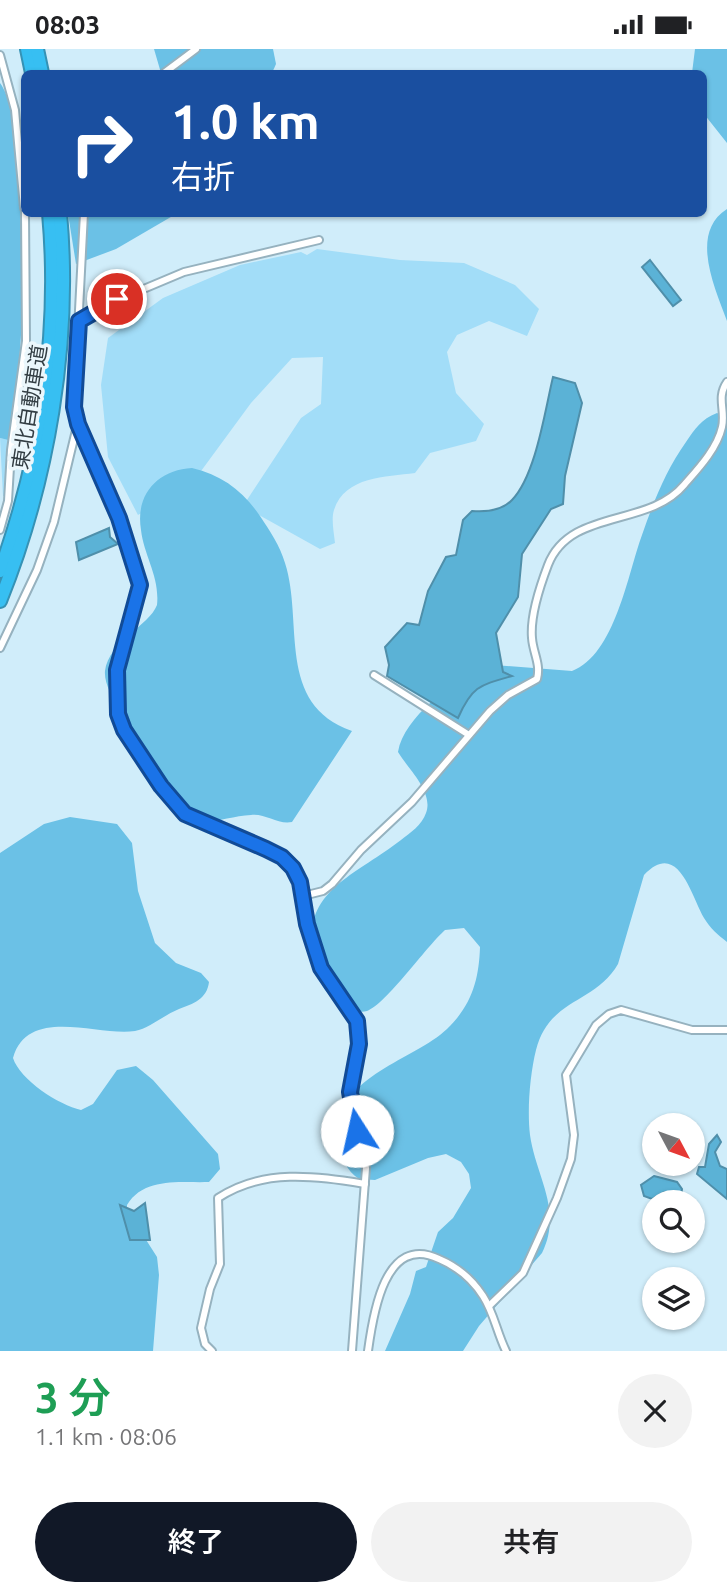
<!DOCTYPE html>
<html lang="ja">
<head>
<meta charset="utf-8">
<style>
	body { margin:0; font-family:Ubuntu,"Noto Sans JP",sans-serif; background:#f2f2f2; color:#202124; height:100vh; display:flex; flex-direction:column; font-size:26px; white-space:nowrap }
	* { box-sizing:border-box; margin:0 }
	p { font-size:23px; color:#757577 }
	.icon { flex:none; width:38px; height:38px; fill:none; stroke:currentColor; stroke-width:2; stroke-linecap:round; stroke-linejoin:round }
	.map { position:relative; height:1302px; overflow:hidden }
	.panel { display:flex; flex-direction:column; background:#fff; flex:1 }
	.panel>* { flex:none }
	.top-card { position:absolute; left:21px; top:21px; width:686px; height:147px; border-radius:10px; box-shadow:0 2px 5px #0004; background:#1a4fa0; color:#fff; overflow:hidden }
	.needle { width:46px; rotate:131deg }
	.fabs { position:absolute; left:642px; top:1064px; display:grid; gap:14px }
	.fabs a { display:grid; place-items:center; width:63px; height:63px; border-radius:50%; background:#fff; box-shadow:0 2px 5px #0004; font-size:35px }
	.pin { position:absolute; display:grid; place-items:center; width:60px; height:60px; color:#fff; margin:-30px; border:4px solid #fff; border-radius:50%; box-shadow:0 2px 7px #0007 }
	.me { position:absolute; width:77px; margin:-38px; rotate:350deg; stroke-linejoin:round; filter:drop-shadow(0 0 5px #0008) }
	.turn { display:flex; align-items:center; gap:24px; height:147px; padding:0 35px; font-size:32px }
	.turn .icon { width:91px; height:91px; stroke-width:2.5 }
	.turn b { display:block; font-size:49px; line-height:60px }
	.round { display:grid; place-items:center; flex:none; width:74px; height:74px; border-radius:37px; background:#f2f2f2 }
	.headline { display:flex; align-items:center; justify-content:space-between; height:119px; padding:0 35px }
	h1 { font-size:42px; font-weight:600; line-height:52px; color:#1e9e55 }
	.primary-button { display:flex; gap:14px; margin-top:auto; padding:14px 35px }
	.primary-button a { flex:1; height:80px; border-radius:42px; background:#111827; color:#fff; font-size:28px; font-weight:600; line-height:80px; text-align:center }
	.primary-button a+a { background:#f2f2f2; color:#202124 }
	.status { display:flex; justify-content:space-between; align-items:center; height:49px; padding:0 35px; background:#fff; direction:ltr }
	.status svg { height:19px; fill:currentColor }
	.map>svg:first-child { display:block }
	.green { fill:#a2ddf8 }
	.forest { fill:#6bc1e6 }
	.water { fill:#5bb2d6; stroke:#4f8faa; stroke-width:2 }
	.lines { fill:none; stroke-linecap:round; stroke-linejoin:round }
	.street-casing { stroke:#96b2bf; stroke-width:10 }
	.highway-casing { stroke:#3592b5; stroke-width:16 }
	.street { stroke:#fff; stroke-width:6 }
	.highway { stroke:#37bff2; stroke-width:12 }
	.route-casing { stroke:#114b97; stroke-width:18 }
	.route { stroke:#1a73e8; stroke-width:12 }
	.labels { text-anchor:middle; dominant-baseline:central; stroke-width:7; stroke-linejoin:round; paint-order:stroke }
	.street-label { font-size:21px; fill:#323d43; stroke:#ebf7fc }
</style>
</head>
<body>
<div class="status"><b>08:03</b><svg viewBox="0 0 49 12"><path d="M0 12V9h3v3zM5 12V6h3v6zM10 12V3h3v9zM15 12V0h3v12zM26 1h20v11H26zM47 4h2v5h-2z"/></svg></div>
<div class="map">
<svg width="727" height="1302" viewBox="0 0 727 1302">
	<rect width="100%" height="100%" fill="#d0edfa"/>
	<g class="green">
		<path d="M 317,200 L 400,211 L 464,214 L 515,236 L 539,260 L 527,287 L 489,272 L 457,286 L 447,303 L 456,344 L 484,375 L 476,392 L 430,404 L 415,424 C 386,428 345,427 334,461 C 331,470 334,484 335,494 L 320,500 L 243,457 L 301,369 L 321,355 L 323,308 L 292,309 L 251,354 L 193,433 L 138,466 L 108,408 L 101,336 L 108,289 L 163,249 L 240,216 L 301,203 L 307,206 Z"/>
		<polygon points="15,364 7,447 3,447 0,389 8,391"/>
	</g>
	<g class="forest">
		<polygon points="154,0 273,0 276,15 272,24 161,24"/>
		<polygon points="695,0 727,0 727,94 704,65 704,24 692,24"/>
		<path d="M 0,34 C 35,82 25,330 8,391 L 0,389 Z"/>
		<path d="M 727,160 L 727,272 C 715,239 689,184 727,160 Z"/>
		<polygon points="68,165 176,165 116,200 76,215"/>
		<path d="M 717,364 L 727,369 L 727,893 C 718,886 710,879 704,869 C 691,846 678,790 644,826 L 618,915 C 595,955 549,949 536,1001 C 530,1025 527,1061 530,1086 C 536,1128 563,1161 542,1204 L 479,1277 L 463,1302 L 385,1302 L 410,1245 L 416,1222 L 426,1218 L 438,1183 L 453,1169 L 471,1139 L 469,1125 L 461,1113 L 446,1105 L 428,1109 L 375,1131 L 359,1130 C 346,1121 341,1109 339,1094 C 329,1028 412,1013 447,980 C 472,956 479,930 480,898 L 464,879 L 445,881 C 426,898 386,955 367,962 C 358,965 345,959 338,953 C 327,945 321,937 317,924 C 293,844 349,831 401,791 C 410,784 422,776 426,764 C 434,743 408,720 398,703 C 404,667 453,635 481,615 L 572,622 C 615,606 628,524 642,486 C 653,454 666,421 686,393 C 695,380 701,370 717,364 Z"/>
		<path d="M 192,419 C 222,426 243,442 260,467 C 270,482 280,497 285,514 C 304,573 275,655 352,682 L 292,773 C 278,776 265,764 251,766 C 228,767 204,779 182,768 C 158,755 154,721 144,698 C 135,679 103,645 105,622 C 109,592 149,577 157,556 C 160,528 144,507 141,481 C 135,445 158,421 192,419 Z"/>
		<path d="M 70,768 L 117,775 L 132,794 L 138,842 L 155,894 L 176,914 L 201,924 L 209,933 C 207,950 193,955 179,960 C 164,966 150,979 135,982 C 99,988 28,956 13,1009 C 20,1031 59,1056 81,1061 L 93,1055 L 117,1021 L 136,1017 L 153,1031 L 218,1105 L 220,1120 L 209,1133 C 180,1134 144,1128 127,1156 L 127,1161 L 157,1208 L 159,1226 L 153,1302 L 0,1302 L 0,804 L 44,775 Z"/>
	</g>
	<g class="water">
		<polygon points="650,211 681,251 673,257 642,218"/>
		<path d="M 553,328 L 575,334 L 582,354 L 565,427 L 563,455 L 551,460 L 522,505 L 518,548 L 496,584 L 503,623 L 512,627 C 480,636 472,637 458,669 L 387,627 L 389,616 L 385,598 L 407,574 L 419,576 L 428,542 L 446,508 L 456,506 L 463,471 L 472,462 C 486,463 502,462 512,451 C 536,426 545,361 553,328 Z"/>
		<polygon points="109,479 110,488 118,495 79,511 76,493"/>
		<polygon points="717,1086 721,1093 715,1103 720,1117 727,1120 727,1150 697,1125 699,1118 705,1118 709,1095"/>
		<polygon points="654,1127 677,1133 682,1140 681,1148 664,1143 652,1150 644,1147 641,1136"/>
		<polygon points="145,1154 150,1191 130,1191 120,1156 134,1162"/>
	</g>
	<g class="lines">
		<g class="street-casing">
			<g id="street">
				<polyline points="0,6 15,61 24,159"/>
				<polyline points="164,24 196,0"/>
				<polyline points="84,164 74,358 78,375 119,469 140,536 117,621 118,665 124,681 173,753 185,765 266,800 282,808 293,819 300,833 307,875 321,919 357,972 359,995 350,1043 366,1119 352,1302"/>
				<polyline points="79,272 96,260 184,223 319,191"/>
				<polyline points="0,481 8,452 11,401 26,292 25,164"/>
				<polyline points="0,599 37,521 54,473 77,377"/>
				<polyline points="374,626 469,686"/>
				<path d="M 303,847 L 323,842 L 332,835 L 361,801 L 412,753 L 490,662 L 508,646 L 537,630 C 541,615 533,604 532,589 C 530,567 540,537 548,516 C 570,459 648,479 684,436 C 698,420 717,400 722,378 C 726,361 716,349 727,333"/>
				<polyline points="489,1257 523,1224 557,1149 571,1110 574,1086 566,1026 596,976 609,965 621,961 692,981 727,981"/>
				<path d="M 212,1302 L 205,1295 L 201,1279 L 210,1240 L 220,1215 L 218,1149 C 263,1119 315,1127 365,1135"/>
				<path d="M 368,1302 C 373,1265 385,1184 439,1210 C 458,1218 472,1230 483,1247 C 494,1264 497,1284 506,1302"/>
			</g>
		</g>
		<g class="highway-casing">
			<g id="highway">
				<polyline points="27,0 32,24"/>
				<polyline points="37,0 42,24"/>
				<path d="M 0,522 C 41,409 60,284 49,164"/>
				<path d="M 0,552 C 48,433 72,293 60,164"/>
			</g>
		</g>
		<use href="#street" class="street"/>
		<use href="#highway" class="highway"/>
	</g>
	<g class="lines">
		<g class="route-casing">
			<polyline id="route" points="117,250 79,272 74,358 78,375 119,469 140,536 117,621 118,665 124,681 161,737 185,765 266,800 282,808 293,819 300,833 307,875 321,919 357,972 359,995 350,1043 357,1082"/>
		</g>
		<use href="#route" class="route"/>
	</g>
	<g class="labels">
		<g class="street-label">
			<text transform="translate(29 358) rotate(-81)">東北自動車道</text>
		</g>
	</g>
</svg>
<div class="fabs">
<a><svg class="needle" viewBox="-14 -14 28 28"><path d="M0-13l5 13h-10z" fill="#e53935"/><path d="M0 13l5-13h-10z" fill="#757577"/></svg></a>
<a><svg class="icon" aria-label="search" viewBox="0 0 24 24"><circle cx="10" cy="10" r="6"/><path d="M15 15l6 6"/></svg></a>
<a><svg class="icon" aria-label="layers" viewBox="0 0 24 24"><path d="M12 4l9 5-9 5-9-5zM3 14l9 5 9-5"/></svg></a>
</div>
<div class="pin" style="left:117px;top:250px;background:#d93025"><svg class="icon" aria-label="arrive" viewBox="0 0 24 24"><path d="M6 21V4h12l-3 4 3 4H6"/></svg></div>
<svg class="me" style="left:357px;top:1082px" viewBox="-20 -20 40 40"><circle r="19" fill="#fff"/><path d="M0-13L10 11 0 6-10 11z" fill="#1a73e8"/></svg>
<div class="top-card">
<div class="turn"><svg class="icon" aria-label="right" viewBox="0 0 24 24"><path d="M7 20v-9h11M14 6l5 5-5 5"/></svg><div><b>1.0 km</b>右折</div></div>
</div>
</div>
<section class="panel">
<div class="headline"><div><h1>3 分</h1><p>1.1 km · 08:06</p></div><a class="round"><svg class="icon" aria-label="close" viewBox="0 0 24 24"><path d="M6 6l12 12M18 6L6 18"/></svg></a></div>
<div class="primary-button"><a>終了</a><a>共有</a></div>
</section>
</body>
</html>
